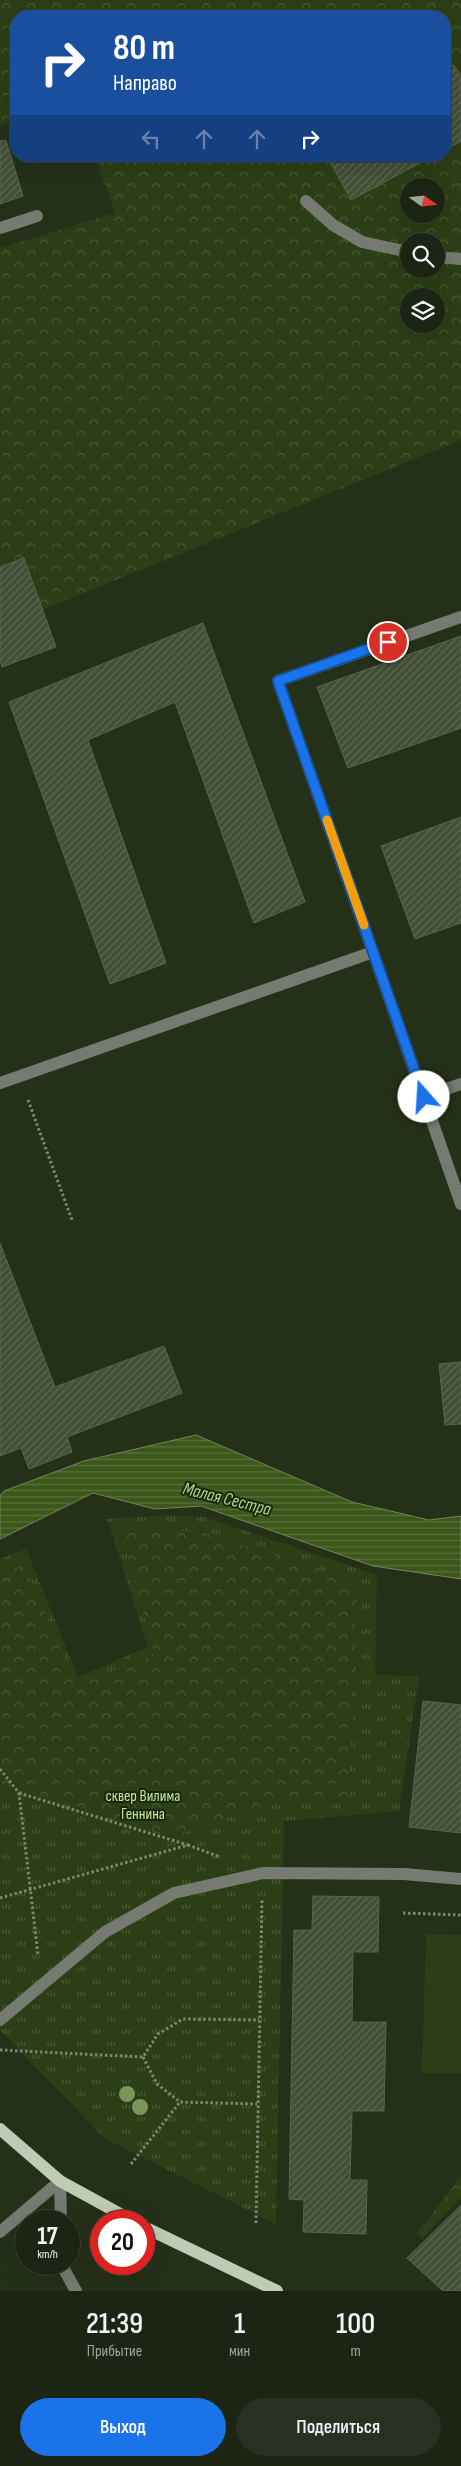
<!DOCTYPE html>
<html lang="ru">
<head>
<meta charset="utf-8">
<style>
	body { margin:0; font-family:"Sofia Sans Condensed",sans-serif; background:#293021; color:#f1f3f6; height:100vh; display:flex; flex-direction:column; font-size:19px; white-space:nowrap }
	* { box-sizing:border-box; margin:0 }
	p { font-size:16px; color:#a0a4a0 }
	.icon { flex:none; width:28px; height:28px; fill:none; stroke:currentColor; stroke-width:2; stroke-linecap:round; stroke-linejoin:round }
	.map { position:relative; height:2291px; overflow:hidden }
	.details { display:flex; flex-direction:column; background:#1c2413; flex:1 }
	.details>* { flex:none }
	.banner { position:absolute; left:10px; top:10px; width:441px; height:152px; border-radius:20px; box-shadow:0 5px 20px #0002,0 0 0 1px #3a4133; background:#1a4fa0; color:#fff; overflow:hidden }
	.needle { width:32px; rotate:105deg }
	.controls { position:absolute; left:400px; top:178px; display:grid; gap:10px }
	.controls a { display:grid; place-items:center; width:45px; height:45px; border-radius:50%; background:#1c2413; box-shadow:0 5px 20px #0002,0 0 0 1px #3a4133; font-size:25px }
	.speed { position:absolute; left:15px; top:2210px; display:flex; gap:10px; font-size:25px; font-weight:700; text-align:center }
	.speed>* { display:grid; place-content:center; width:65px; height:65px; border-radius:50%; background:#1c2413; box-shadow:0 5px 20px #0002,0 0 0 1px #3a4133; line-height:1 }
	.speed small { font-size:12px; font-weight:400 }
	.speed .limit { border:8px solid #d22; background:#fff; color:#111 }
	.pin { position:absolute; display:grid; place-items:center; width:42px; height:42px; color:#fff; margin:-21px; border:2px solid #fff; border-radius:50%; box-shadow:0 1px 5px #0007 }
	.me { position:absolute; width:55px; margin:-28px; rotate:341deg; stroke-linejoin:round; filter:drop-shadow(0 0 4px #0008) }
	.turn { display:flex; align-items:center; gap:18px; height:105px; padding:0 20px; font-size:22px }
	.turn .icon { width:65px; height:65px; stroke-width:2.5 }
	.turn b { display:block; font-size:35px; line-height:42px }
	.lanes { display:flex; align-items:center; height:48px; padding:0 20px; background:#0003; justify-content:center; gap:25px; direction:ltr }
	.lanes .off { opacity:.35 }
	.eta { display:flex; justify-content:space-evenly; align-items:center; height:85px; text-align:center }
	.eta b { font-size:30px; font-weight:600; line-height:35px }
	.button { display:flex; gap:10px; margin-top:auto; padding:10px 20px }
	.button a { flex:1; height:58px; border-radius:30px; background:#1a73e8; color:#fff; font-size:20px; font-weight:600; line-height:58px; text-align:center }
	.button a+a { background:#293021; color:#f1f3f6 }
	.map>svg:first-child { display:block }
	.grass { fill:url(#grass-tufts) }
	.forest { fill:url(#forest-crowns); fill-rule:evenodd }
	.pitch { fill:#2b3e15 }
	.water { fill:url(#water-rules); stroke:#718658 }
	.building { fill:url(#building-hatch); stroke:#58654c }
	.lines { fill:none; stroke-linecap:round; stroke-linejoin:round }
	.path { stroke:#7d8673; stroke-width:3; stroke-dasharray:2.5 2.5; stroke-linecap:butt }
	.minor { stroke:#757b70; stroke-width:12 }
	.major { stroke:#bfcbb4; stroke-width:12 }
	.tree { fill:#79965b }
	.route-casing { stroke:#114b97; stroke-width:12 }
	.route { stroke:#1a73e8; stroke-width:9 }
	.slow { stroke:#f59e0b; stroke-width:9 }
	.labels { text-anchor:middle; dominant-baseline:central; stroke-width:4; stroke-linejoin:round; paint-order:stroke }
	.park-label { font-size:16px; fill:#bee991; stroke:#1b2610 }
	.water-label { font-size:18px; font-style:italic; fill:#add881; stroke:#1b2610 }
</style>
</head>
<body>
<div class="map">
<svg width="461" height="2291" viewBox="0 0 461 2291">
	<defs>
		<pattern id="grass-tufts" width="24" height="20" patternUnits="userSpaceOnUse" patternTransform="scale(1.25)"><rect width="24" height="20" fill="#2b3e15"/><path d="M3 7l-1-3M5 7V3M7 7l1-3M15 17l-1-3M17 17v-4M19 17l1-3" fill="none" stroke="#4a5a37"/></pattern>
		<pattern id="forest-crowns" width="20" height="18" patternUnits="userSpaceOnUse" patternTransform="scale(1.25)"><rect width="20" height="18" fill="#2b3e15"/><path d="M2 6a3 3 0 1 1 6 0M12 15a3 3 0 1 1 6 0" fill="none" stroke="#4a5a37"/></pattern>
		<pattern id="water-rules" width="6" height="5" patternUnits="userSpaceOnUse" patternTransform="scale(1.25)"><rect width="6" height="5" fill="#3c571a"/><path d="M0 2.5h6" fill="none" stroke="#58703b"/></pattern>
		<pattern id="building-hatch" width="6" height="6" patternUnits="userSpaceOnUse" patternTransform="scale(1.25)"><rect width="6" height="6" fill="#424e36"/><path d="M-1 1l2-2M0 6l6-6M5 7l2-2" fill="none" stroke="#5e6853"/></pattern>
	</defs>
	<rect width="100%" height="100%" fill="#253019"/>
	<polygon class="grass" points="166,1515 205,1517 377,1575 375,1675 419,1676 399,1811 284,1821 276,2224 104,2138 0,2030 0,1559 26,1549 78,1677 148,1647 107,1519"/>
	<g class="forest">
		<path d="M 0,0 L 461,0 L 461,440 L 0,627 L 0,248 L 115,213 L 95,156 L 445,156 L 445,16 L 16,16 L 16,121 L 0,125 ZM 409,186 L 436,186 L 436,214 L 409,214 ZM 409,241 L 436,241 L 436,269 L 409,269 ZM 409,296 L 436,296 L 436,324 L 409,324 Z"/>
		<polygon points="119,1525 205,1533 357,1583 349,1802 279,1801 172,1836 0,1783 0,1575 25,1565 75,1685 155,1655"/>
		<polygon points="461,2176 461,2198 422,2238 417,2233"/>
	</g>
	<polygon class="pitch" points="426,1934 461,1935 461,2073 422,2073"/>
	<polygon class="water" points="196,1435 352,1502 429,1520 461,1516 461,1579 373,1566 201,1506 155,1509 93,1493 0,1539 0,1496 4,1491 84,1461"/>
	<g class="building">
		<polygon points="454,65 461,78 461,141 445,150 445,70"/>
		<polygon points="6,140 23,196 0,204 0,141"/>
		<polygon points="327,156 433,156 351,200"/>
		<polygon points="24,558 56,647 2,667 0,660 0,567"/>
		<polygon points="203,623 305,902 254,923 175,702 88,740 166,963 110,984 9,702"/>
		<polygon points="461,636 461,728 348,768 317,687"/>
		<polygon points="461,817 461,923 415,939 381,846"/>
		<polygon points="0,1243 55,1387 164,1346 182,1393 67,1437 72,1452 29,1469 21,1448 0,1456"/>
		<polygon points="461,1362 461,1424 445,1425 439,1364"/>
		<polygon points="423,1701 461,1705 461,1833 409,1827"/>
		<polygon points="313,1896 379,1897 378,1952 353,1952 352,2022 386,2022 384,2111 352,2111 350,2180 367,2180 366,2234 303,2232 304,2200 289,2199 294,1930 312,1930"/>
		<polygon points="461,2205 461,2291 443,2291 407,2258"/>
	</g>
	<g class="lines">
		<g class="path">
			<polyline points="28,1100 72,1220"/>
			<polyline points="0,1769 19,1793 38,1955"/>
			<polyline points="19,1793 188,1845"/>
			<polyline points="0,1898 188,1845 220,1857"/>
			<polyline points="403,1913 461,1915"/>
			<polyline points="0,2050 143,2057 158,2034 183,2019 259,2020"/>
			<polyline points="143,2057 157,2084 180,2102 257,2104"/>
			<polyline points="131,2164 180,2102"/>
			<polyline points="256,2223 262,1898"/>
		</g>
		<g class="minor">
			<polyline points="306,201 333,225 362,242 409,252"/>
			<polyline points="0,228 37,216"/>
			<polyline points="436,257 461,259"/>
			<polyline points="373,952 461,1204"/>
			<polyline points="0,1083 373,952 278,681 461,617"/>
			<polyline points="424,1097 461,1084"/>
			<polyline points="0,2020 105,1932 174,1893 263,1873 404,1874 461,1879"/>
			<polyline points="60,2181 61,2221"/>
			<polyline points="0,2232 60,2181"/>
			<polyline points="61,2264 76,2291"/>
		</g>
		<g class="major">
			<polyline points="0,2129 60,2181 133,2221"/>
			<polyline points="144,2227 277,2291"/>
		</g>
	</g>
	<g class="tree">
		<circle cx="127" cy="2094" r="8"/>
		<circle cx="140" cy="2107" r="8"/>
	</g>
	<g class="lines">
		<g class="route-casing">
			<polyline id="route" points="388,642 278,681 424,1097"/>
		</g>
		<use href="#route" class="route"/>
		<polyline class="slow" points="327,820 364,925"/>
	</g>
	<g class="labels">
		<g class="park-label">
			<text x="143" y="1796">сквер Вилима<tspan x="143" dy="18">Геннина</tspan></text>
		</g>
		<g class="water-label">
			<text transform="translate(227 1499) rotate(14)">Малая Сестра</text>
		</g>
	</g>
</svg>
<div class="controls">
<a><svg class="needle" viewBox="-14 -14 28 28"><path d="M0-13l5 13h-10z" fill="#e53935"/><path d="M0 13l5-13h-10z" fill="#a0a4a0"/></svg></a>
<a><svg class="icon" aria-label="search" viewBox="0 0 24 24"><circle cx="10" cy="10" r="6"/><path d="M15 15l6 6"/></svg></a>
<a><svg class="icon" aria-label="layers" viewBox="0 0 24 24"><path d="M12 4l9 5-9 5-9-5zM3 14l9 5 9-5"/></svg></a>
</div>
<div class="speed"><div>17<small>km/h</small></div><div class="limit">20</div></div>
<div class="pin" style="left:388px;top:642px;background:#d93025"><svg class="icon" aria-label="arrive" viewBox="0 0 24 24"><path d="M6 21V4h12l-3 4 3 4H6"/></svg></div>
<svg class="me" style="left:424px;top:1097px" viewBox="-20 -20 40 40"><circle r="19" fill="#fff"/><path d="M0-13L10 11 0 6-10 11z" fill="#1a73e8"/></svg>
<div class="banner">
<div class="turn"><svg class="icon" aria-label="right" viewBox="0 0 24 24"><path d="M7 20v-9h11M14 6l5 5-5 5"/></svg><div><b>80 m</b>Направо</div></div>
<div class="lanes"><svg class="icon off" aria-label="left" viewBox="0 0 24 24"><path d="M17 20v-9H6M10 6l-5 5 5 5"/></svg><svg class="icon off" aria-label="ahead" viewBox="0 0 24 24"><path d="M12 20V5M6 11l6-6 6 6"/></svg><svg class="icon off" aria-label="ahead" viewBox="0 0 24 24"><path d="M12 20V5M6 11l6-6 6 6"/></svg><svg class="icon" aria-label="right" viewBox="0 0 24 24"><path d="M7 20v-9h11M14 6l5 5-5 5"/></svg></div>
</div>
</div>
<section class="details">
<div class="eta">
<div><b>21:39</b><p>Прибытие</p></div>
<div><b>1</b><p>мин</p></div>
<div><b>100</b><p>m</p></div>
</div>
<div class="button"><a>Выход</a><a>Поделиться</a></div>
</section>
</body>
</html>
